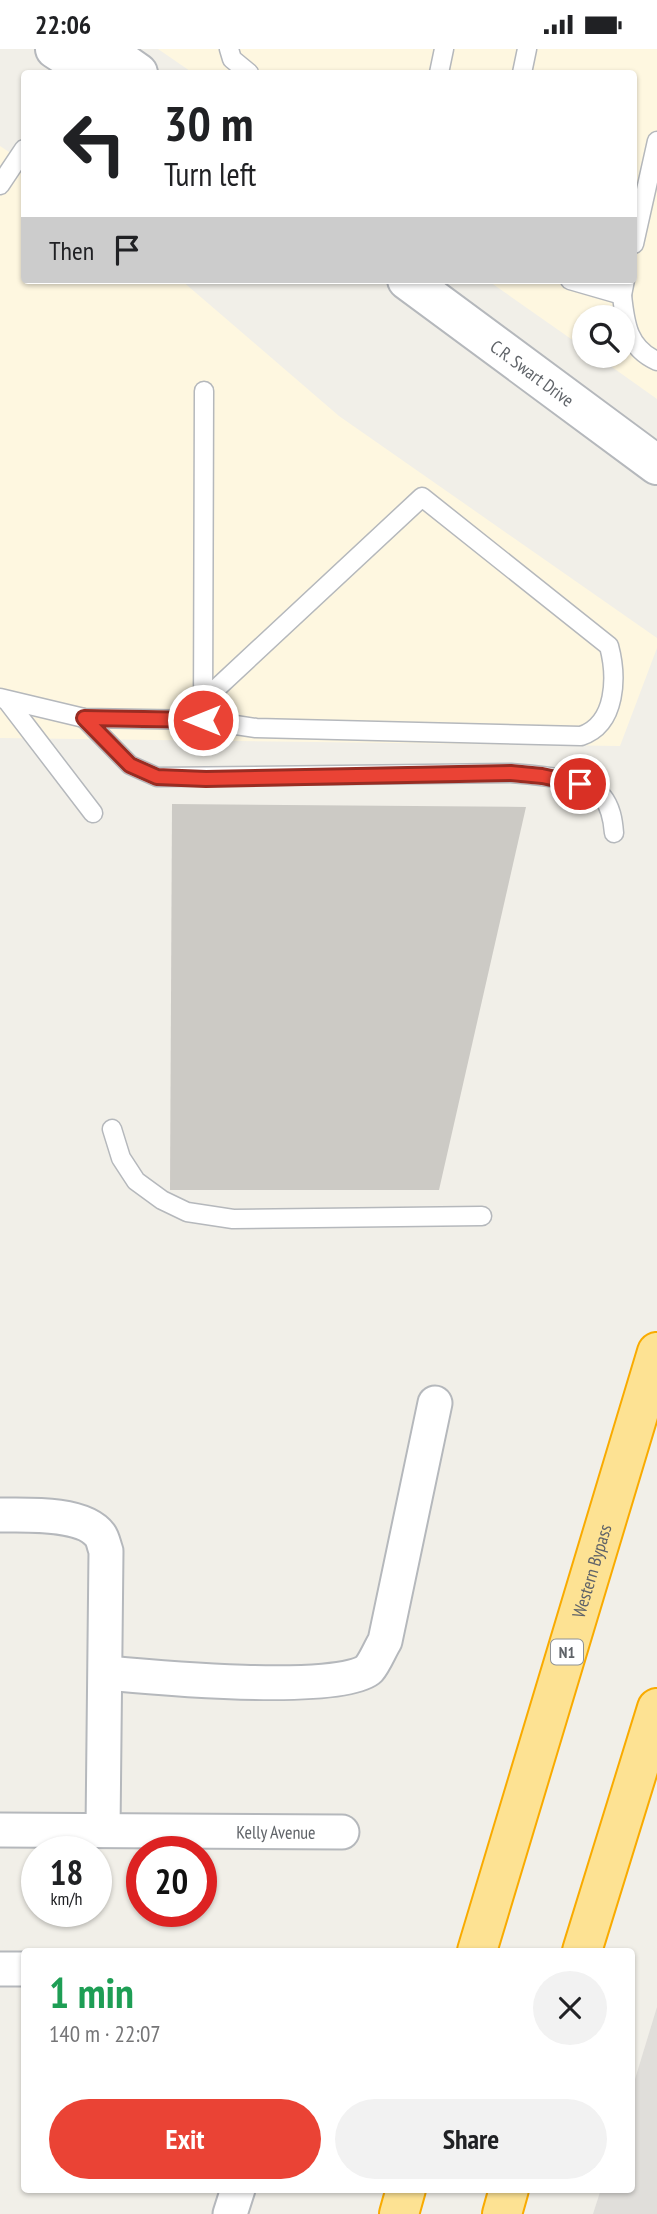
<!DOCTYPE html>
<html lang="en">
<head>
<meta charset="utf-8">
<style>
	body { margin:0; font-family:"PT Sans Narrow",sans-serif; background:#f2f2f2; color:#202124; height:100vh; display:flex; flex-direction:column; font-size:26px; white-space:nowrap }
	* { box-sizing:border-box; margin:0 }
	p { font-size:23px; color:#757577 }
	.icon { flex:none; width:38px; height:38px; fill:none; stroke:currentColor; stroke-width:2; stroke-linecap:round; stroke-linejoin:round }
	.map { position:relative; flex:1; overflow:hidden }
	.details { position:absolute; left:21px; top:1899px; width:614px; height:245px; display:flex; flex-direction:column; background:#fff; border-radius:7px; box-shadow:0 2px 5px #0004 }
	.details>* { flex:none }
	.top-card { position:absolute; left:21px; top:21px; width:616px; height:214px; border-radius:7px; box-shadow:0 2px 5px #0004; background:#fff; color:#202124; overflow:hidden }
	.buttons { position:absolute; left:572px; top:256px; display:grid; gap:14px }
	.buttons a { display:grid; place-items:center; width:63px; height:63px; border-radius:50%; background:#fff; box-shadow:0 2px 5px #0004; font-size:35px }
	.speed { position:absolute; left:21px; top:1787px; display:flex; gap:14px; font-size:35px; font-weight:700; text-align:center }
	.speed>* { display:grid; place-content:center; width:91px; height:91px; border-radius:50%; background:#fff; box-shadow:0 2px 5px #0004; line-height:1 }
	.speed small { font-size:18px; font-weight:400 }
	.speed .limit { border:10px solid #d22; background:#fff; color:#111 }
	.pin { position:absolute; display:grid; place-items:center; width:60px; height:60px; color:#fff; margin:-30px; border:4px solid #fff; border-radius:50%; box-shadow:0 2px 7px #0007 }
	.me { position:absolute; width:77px; margin:-38px; rotate:270deg; stroke-linejoin:round; filter:drop-shadow(0 0 5px #0008) }
	.turn { display:flex; align-items:center; gap:24px; height:147px; padding:0 28px; font-size:32px }
	.turn .icon { width:91px; height:91px; stroke-width:2.5 }
	.turn b { display:block; font-size:49px; line-height:60px }
	.then { display:flex; align-items:center; height:66px; padding:0 28px; background:#0003; gap:14px; font-size:26px }
	.round { display:grid; place-items:center; flex:none; width:74px; height:74px; border-radius:37px; background:#f2f2f2 }
	.head { display:flex; align-items:center; justify-content:space-between; height:119px; padding:0 28px }
	h1 { font-size:42px; font-weight:700; line-height:52px; color:#1e9e55 }
	.action { display:flex; gap:14px; margin-top:auto; padding:14px 28px }
	.action a { flex:1; height:80px; border-radius:42px; background:#ea4335; color:#fff; font-size:28px; font-weight:700; line-height:80px; text-align:center }
	.action a+a { background:#f2f2f2; color:#202124 }
	.status { display:flex; justify-content:space-between; align-items:center; height:49px; padding:0 35px; background:#fff; direction:ltr }
	.status svg { height:19px; fill:currentColor }
	.map>svg:first-child { display:block }
	.commercial { fill:#fef7e0 }
	.industrial { fill:#e0deda }
	.building { fill:#cccac5 }
	.lines { fill:none; stroke-linecap:round; stroke-linejoin:round }
	.service-casing { stroke:#b5b8bc; stroke-width:21 }
	.minor-casing { stroke:#b5b8bc; stroke-width:37 }
	.tertiary-casing { stroke:#b5b8bc; stroke-width:42 }
	.motorway-casing { stroke:#f9ab00; stroke-width:42 }
	.service { stroke:#fff; stroke-width:18 }
	.minor { stroke:#fff; stroke-width:33 }
	.tertiary { stroke:#fff; stroke-width:38 }
	.motorway { stroke:#fde293; stroke-width:38 }
	.route-casing { stroke:#982c22; stroke-width:18 }
	.route { stroke:#ea4335; stroke-width:12 }
	.labels { text-anchor:middle; dominant-baseline:central; stroke-width:7; stroke-linejoin:round; paint-order:stroke }
	.shield { fill:#fff; stroke:#8f9295; stroke-width:2 }
	.shield-label { font-size:16px; font-weight:bold; fill:#5f6368 }
	.street-label { font-size:18px; fill:#5f6368; stroke:#fff }
</style>
</head>
<body>
<div class="status"><b>22:06</b><svg viewBox="0 0 49 12"><path d="M0 12V9h3v3zM5 12V6h3v6zM10 12V3h3v9zM15 12V0h3v12zM26 1h20v11H26zM47 4h2v5h-2z"/></svg></div>
<div class="map">
<svg width="657" height="2165" viewBox="0 0 657 2165">
	<rect width="100%" height="100%" fill="#f1efe8"/>
	<g class="commercial">
		<polygon points="158,0 657,0 657,350 595,306 623,306 623,268 584,268 584,299 487,231 634,231 634,24 193,24"/>
		<polygon points="0,97 24,113 24,231 181,231 339,367 657,589 657,599 620,697 0,689"/>
	</g>
	<polygon class="industrial" points="657,1958 657,2165 593,2165 601,2140 632,2140 632,2040"/>
	<polygon class="building" points="172,755 526,758 439,1141 170,1141"/>
	<g class="lines">
		<g class="service-casing">
			<g id="service">
				<polyline points="229,0 232,10 249,24"/>
				<polyline points="439,24 444,0"/>
				<polyline points="522,24 527,0"/>
				<polyline points="0,136 24,100"/>
				<polyline points="634,195 657,92"/>
				<polyline points="570,231 622,246 625,231"/>
				<path d="M 622,246 C 625,275 628,299 657,312"/>
				<polyline points="0,649 84,669 203,671 204,342"/>
				<path d="M 203,652 L 422,448 L 609,597 C 617,627 617,675 581,687 L 256,679 L 203,671"/>
				<polyline points="8,653 93,764"/>
				<path d="M 84,669 L 130,716 L 157,728 L 511,724 C 534,726 587,729 602,747 C 611,758 613,771 614,784"/>
				<polyline points="112,1080 121,1109 136,1132 162,1151 187,1163 233,1170 482,1167"/>
			</g>
		</g>
		<g class="minor-casing">
			<g id="minor">
				<path d="M 0,1466 C 26,1466 83,1463 100,1486 C 103,1490 104,1497 106,1502 L 103,1781"/>
				<path d="M 107,1624 C 149,1628 343,1646 369,1620 C 375,1613 380,1600 385,1592 L 435,1354"/>
				<path id="s1" d="M 0,1781 L 342,1783"/>
				<polyline points="0,1920 24,1920"/>
				<polyline points="230,2165 238,2140"/>
			</g>
		</g>
		<g class="tertiary-casing">
			<g id="tertiary">
				<polyline points="55,0 92,24"/>
				<polyline points="104,0 138,24"/>
				<path id="s2" d="M 407,231 L 657,416"/>
			</g>
		</g>
		<g class="motorway-casing">
			<g id="motorway">
				<path id="s3" d="M 477,1902 L 657,1303"/>
				<polyline points="582,1902 657,1659"/>
				<polyline points="399,2165 406,2140"/>
				<polyline points="502,2165 509,2140"/>
			</g>
		</g>
		<use href="#service" class="service"/>
		<use href="#minor" class="minor"/>
		<use href="#tertiary" class="tertiary"/>
		<use href="#motorway" class="motorway"/>
	</g>
	<g class="lines">
		<g class="route-casing">
			<polyline id="route" points="203,671 84,669 130,716 157,728 206,730 511,724 542,727 580,735"/>
		</g>
		<use href="#route" class="route"/>
	</g>
	<g class="labels">
		<rect class="shield" x="551" y="1590.5" width="32" height="25" rx="5"/>
		<g class="shield-label">
			<text x="567" y="1603">N1</text>
		</g>
		<g class="street-label">
			<text stroke="none"><textPath href="#s2" startOffset="156">C.R. Swart Drive</textPath></text>
			<text stroke="none"><textPath href="#s3" startOffset="397">Western Bypass</textPath></text>
			<text stroke="none"><textPath href="#s1" startOffset="276">Kelly Avenue</textPath></text>
		</g>
	</g>
</svg>
<div class="buttons">
<a><svg class="icon" aria-label="search" viewBox="0 0 24 24"><circle cx="10" cy="10" r="6"/><path d="M15 15l6 6"/></svg></a>
</div>
<div class="speed"><div>18<small>km/h</small></div><div class="limit">20</div></div>
<div class="pin" style="left:580px;top:735px;background:#d93025"><svg class="icon" aria-label="arrive" viewBox="0 0 24 24"><path d="M6 21V4h12l-3 4 3 4H6"/></svg></div>
<svg class="me" style="left:203px;top:671px" viewBox="-20 -20 40 40"><circle r="17" fill="#ea4335" stroke="#fff" stroke-width="3"/><path d="M0-11L8 9 0 5-8 9z" fill="#fff"/></svg>
<div class="top-card">
<div class="turn"><svg class="icon" aria-label="left" viewBox="0 0 24 24"><path d="M17 20v-9H6M10 6l-5 5 5 5"/></svg><div><b>30 m</b>Turn left</div></div>
<div class="then">Then<svg class="icon" aria-label="arrive" viewBox="0 0 24 24"><path d="M6 21V4h12l-3 4 3 4H6"/></svg></div>
</div>
<section class="details">
<div class="head"><div><h1>1 min</h1><p>140 m · 22:07</p></div><a class="round"><svg class="icon" aria-label="close" viewBox="0 0 24 24"><path d="M6 6l12 12M18 6L6 18"/></svg></a></div>
<div class="action"><a>Exit</a><a>Share</a></div>
</section>
</div>
</body>
</html>
